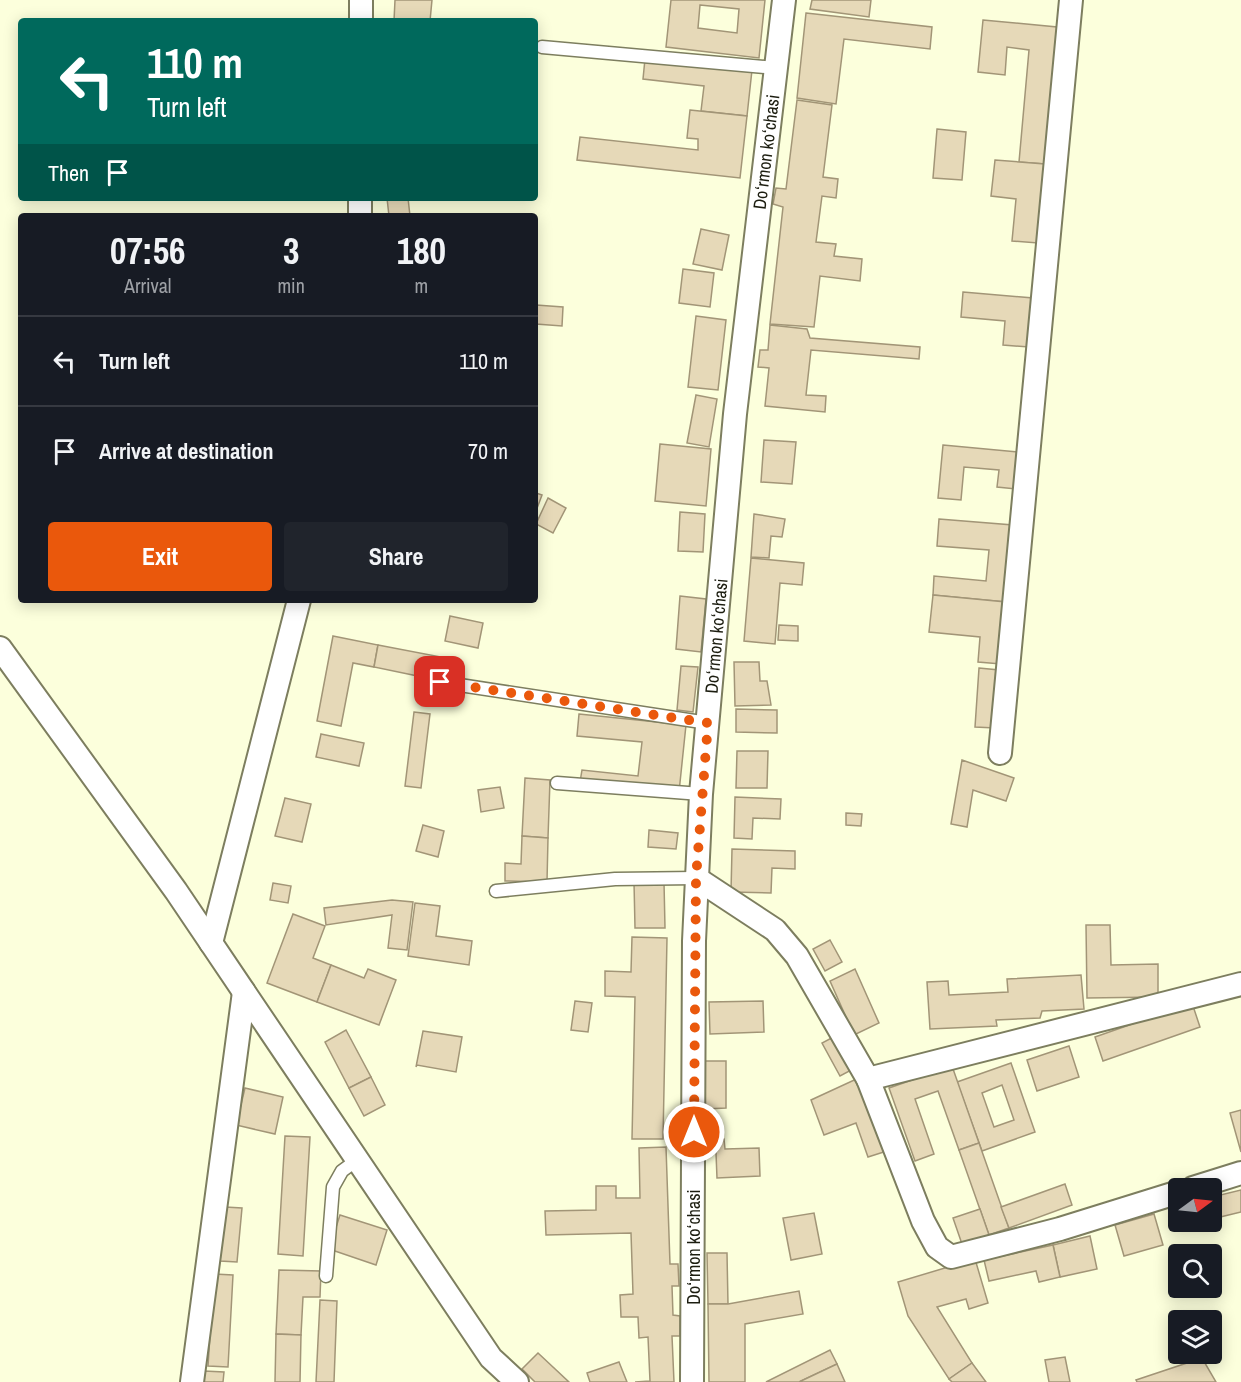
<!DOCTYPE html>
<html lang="en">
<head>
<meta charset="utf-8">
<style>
	body { margin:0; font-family:"Archivo Narrow",sans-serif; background:#20242c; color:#f1f3f6; height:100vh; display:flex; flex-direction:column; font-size:22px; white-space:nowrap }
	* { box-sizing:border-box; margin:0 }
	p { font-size:20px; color:#9ea1a6 }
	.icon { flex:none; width:33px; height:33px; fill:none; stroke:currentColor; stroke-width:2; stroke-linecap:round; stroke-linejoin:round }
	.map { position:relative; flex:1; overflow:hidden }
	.sheet { position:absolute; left:18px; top:213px; width:520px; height:390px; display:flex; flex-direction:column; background:#171b24; border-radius:6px; box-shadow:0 3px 15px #0003 }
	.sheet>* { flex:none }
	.guide { position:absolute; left:18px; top:18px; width:520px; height:183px; border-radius:6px; box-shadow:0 3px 15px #0003; background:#00695c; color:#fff; overflow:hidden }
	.needle { width:39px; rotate:75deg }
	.tools { position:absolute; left:1168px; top:1178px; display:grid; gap:12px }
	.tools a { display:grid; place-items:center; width:54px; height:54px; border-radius:6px; background:#171b24; box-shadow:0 3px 15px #0003; font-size:30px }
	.pin { position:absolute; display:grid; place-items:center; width:51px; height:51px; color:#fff; margin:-26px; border-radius:12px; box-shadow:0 3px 9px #0006 }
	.me { position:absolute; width:66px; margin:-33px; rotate:0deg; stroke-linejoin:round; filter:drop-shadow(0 0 4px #0008) }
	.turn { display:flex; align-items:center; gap:21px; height:126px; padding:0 30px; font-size:27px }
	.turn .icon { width:78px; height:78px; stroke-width:2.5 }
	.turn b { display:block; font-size:42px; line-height:51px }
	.then { display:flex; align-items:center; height:57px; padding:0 30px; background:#0003; gap:12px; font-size:22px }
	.eta { display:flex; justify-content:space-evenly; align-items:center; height:102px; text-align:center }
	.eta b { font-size:36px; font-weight:800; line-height:42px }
	.button { display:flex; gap:12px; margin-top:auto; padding:12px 30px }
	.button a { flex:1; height:69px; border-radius:6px; background:#ea580c; color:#fff; font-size:24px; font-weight:800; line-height:69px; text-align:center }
	.button a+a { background:#20242c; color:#f1f3f6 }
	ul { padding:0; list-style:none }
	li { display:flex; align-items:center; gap:18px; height:90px; padding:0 30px; border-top:2px solid #363941 }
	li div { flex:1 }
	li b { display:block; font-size:22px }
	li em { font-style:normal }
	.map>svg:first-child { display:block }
	.building { fill:#e6d9b8; stroke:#a29577; stroke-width:1.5; fill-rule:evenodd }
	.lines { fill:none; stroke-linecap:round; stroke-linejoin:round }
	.lane-casing { stroke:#7d7e5f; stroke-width:15 }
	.street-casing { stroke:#7d7e5f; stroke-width:26 }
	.lane { stroke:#fff; stroke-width:12 }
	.street { stroke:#fff; stroke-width:22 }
	.route { stroke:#ea580c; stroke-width:10; stroke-dasharray:0 18 }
	.labels { text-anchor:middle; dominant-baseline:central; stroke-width:4.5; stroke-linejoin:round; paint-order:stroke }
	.street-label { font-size:18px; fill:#1c1d10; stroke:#fff }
</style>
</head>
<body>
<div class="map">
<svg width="1241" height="1382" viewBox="0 0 1241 1382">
	<rect width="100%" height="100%" fill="#fcffdc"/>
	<g class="building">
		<polygon points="395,0 432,0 430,21 394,21"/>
		<path d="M 671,0 L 765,0 L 759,58 L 666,47 ZM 700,5 L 739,9 L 737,33 L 698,28 Z"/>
		<polygon points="812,0 871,0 869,17 810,9"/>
		<polygon points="806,13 932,27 930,49 844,39 836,104 797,98"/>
		<polygon points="983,20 1057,27 1045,164 1019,162 1029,50 1007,47 1005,75 978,72"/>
		<polygon points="645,59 752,70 747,116 701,111 704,86 643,79"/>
		<polygon points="797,100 832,105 823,177 838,179 836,198 822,196 816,242 836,244 834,256 862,259 860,281 820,276 814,327 770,324 783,207 773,204 776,188 786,189"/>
		<polygon points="690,110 747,116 740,178 577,160 580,137 698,150 698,139 687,138"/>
		<polygon points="937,129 966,132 962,180 933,178"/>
		<polygon points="995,160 1045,164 1038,243 1012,241 1016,199 991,196"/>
		<polygon points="387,198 408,198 410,216 389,216"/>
		<polygon points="701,229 729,235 722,270 693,264"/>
		<polygon points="683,269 714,273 710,307 679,303"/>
		<polygon points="963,292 1033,298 1029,347 1003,345 1005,321 961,317"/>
		<polygon points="536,305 563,307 562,326 536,324"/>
		<polygon points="696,316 726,320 718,390 688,387"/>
		<polygon points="770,325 807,329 810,338 920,347 919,359 811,350 806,395 826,396 825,412 765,406 769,368 758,367 760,350 768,350"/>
		<polygon points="696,395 717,399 709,447 687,443"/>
		<polygon points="764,440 796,442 792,484 761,482"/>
		<polygon points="660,444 711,449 706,506 655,501"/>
		<polygon points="943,445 1019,452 1016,489 997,487 999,470 964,467 961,500 938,498"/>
		<polygon points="536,493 542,495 536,511"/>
		<polygon points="548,498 566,508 553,533 536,524"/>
		<polygon points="680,512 705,514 703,552 678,551"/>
		<polygon points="754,514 785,519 782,537 771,536 769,558 751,557"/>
		<polygon points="939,519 1013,525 1006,602 933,595 934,576 986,581 989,550 937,546"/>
		<polygon points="751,558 804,563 802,585 780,583 775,644 744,641"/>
		<polygon points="933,595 1006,602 1001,664 978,662 980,637 929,632"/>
		<polygon points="680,596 706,599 701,652 676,649"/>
		<polygon points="450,616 483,623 478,648 445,641"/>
		<polygon points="779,625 798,626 798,641 778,640"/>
		<polygon points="333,636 378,645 374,667 353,663 341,726 317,721"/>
		<polygon points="378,645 441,657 437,680 374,667"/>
		<polygon points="734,662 759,662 760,681 767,681 771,705 735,706"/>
		<polygon points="681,666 698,667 693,712 677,710"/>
		<polygon points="979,668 999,670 995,728 975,727"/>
		<polygon points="736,709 777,710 777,733 736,732"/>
		<polygon points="414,712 430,714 421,788 405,786"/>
		<polygon points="579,714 686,725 679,792 580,782 582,770 638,776 642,742 577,736"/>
		<polygon points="321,734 364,743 359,766 316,757"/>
		<polygon points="737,751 768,751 767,788 736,788"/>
		<polygon points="962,760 1014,778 1006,801 973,790 967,827 951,824"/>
		<polygon points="525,778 550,780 548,838 522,836"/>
		<polygon points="500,787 504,808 481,812 478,790"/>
		<polygon points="735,797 781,799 780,819 753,818 752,839 734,838"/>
		<polygon points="285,798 311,804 302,842 275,836"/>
		<polygon points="846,813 862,814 861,826 846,825"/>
		<polygon points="423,825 444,831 438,857 416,851"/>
		<polygon points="649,830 678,833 676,849 648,847"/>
		<polygon points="522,836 548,838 547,882 505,881 505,863 521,864"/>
		<polygon points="732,849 795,851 795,869 772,868 771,893 731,892"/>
		<polygon points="634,882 664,882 665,928 635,928"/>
		<polygon points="273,883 291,886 288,903 270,900"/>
		<polygon points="392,900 413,902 407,950 388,948 392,915 326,925 324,908"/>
		<polygon points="415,903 440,906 436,936 472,941 469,965 408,956"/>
		<polygon points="293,914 325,926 313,958 331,965 317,1002 267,983"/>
		<polygon points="1086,925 1110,925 1111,965 1158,964 1158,997 1087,998"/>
		<polygon points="632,937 667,938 663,1139 632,1139 635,997 605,996 605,971 631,972"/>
		<polygon points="830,940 842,962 825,971 813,949"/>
		<polygon points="331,965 364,978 368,969 396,980 379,1025 317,1002"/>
		<polygon points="855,969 879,1023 854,1035 830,981"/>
		<polygon points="1081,975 1084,1009 1042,1011 1040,1018 996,1020 997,1026 930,1029 927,982 948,981 949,995 1008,992 1007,979"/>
		<polygon points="575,1001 592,1003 588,1032 571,1030"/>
		<polygon points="763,1001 764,1032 710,1034 709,1002"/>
		<polygon points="1192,1003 1200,1027 1103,1061 1095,1037"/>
		<polygon points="346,1030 371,1077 349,1088 325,1042"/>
		<polygon points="423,1031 462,1037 456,1072 417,1065 416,1067"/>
		<polygon points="839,1034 857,1067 840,1076 822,1043"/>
		<polygon points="1069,1046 1079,1077 1037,1091 1027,1060"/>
		<polygon points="704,1061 726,1061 726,1108 705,1109"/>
		<path d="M 1011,1063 L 1035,1132 L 982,1151 L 957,1082 ZM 1002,1085 L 1014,1120 L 994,1127 L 982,1093 Z"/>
		<polygon points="952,1066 979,1143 959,1150 938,1091 915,1099 934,1154 915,1161 889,1088"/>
		<polygon points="865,1075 890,1150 868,1157 856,1123 824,1135 811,1100"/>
		<polygon points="371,1077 385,1105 364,1116 349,1088"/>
		<polygon points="245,1088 283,1097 275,1134 236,1125"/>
		<polygon points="1241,1110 1241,1152 1230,1113"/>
		<polygon points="285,1136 310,1137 303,1256 278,1254"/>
		<polygon points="724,1139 725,1149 759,1148 760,1176 717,1178 716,1153 707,1153 706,1140"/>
		<polygon points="979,1143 1009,1228 989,1235 959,1150"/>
		<polygon points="666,1147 670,1264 678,1264 679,1286 672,1286 673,1315 680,1316 680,1336 672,1336 674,1382 635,1382 650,1381 648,1337 639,1338 638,1317 621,1317 620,1295 633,1294 631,1233 546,1235 545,1211 596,1210 596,1186 616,1186 616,1198 640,1198 639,1148"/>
		<polygon points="1065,1184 1072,1205 1009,1228 1001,1207"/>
		<polygon points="1241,1190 1241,1212 1212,1219 1212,1197"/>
		<polygon points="225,1207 242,1208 237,1262 220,1261"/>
		<polygon points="980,1209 989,1235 962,1244 953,1218"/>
		<polygon points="814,1213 822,1254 791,1260 783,1218"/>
		<polygon points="1154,1214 1163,1245 1124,1256 1115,1225"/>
		<polygon points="340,1215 387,1230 376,1265 329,1249"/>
		<polygon points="1090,1236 1097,1269 1060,1277 1053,1245"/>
		<polygon points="1053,1245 1060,1277 1039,1282 1036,1271 989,1281 984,1260"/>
		<polygon points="707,1253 727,1253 728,1304 708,1304"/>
		<polygon points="975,1259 988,1303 969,1309 966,1299 937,1307 972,1363 949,1379 908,1316 898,1282"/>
		<polygon points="279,1270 321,1271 320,1297 303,1297 301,1335 276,1334"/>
		<polygon points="214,1274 233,1275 228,1367 208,1366"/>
		<polygon points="799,1291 803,1314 745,1324 745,1382 709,1382 708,1304 728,1304"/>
		<polygon points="320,1300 337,1301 334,1382 316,1382"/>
		<polygon points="276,1334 301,1335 300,1382 275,1382"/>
		<polygon points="830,1350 837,1364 799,1382 766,1382"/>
		<polygon points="538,1353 569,1382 535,1382 522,1369"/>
		<polygon points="1065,1357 1070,1382 1049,1382 1045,1360"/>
		<polygon points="1202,1358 1216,1382 1137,1382 1136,1380"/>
		<polygon points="619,1362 627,1382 590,1382 587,1373"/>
		<polygon points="972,1363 986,1382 952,1382 949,1379"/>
		<polygon points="837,1364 845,1382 802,1382 801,1381"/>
		<polygon points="204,1371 224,1372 223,1382 203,1382"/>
	</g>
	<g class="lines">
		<g class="lane-casing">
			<g id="lane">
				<polyline points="542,47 776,68"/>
				<polyline points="440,682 708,723"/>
				<polyline points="557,783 701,794"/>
				<polyline points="496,891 615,879 696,878"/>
				<polyline points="326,1276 333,1187 342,1171 357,1160"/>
			</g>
		</g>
		<g class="street-casing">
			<g id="street">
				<polyline points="361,21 361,0"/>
				<polyline points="360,216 360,198"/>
				<polyline points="0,648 176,891 491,1358 517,1382"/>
				<polyline points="1000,753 1071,0"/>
				<polyline points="696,878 775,930 797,956 868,1079 923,1221 937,1247 951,1257 1060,1229 1179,1192"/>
				<polyline points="211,943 299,600"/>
				<polyline points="868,1079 1241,984"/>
				<polyline points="1193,1188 1241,1173"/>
				<polyline points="192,1382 244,992"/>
				<polyline points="692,1382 694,941 701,794 735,414 784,0"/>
			</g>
		</g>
		<use href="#lane" class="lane"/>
		<use href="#street" class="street"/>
	</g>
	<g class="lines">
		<polyline class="route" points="440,682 708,723 696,878 694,1132"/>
	</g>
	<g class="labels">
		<g class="street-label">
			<text transform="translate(766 152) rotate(-83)">Doʻrmon koʻchasi</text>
			<text transform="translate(716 636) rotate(-85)">Doʻrmon koʻchasi</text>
			<text transform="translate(693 1247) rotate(-90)">Doʻrmon koʻchasi</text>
		</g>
	</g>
</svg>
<div class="tools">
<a><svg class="needle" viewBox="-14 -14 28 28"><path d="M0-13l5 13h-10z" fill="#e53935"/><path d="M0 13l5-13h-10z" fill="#9ea1a6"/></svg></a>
<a><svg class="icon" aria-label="search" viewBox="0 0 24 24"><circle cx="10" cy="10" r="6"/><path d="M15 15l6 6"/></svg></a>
<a><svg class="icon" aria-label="layers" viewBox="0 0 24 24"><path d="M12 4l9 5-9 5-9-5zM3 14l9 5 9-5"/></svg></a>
</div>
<div class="pin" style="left:440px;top:682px;background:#d93025"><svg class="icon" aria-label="arrive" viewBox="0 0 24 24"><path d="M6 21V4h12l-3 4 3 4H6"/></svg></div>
<svg class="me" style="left:694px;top:1132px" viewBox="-20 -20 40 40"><circle r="17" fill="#ea580c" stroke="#fff" stroke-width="3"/><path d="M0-11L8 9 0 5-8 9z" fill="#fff"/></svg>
<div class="guide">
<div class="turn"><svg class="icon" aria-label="left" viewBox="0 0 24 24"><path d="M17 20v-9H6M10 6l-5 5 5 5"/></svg><div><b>110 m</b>Turn left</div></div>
<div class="then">Then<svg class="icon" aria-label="arrive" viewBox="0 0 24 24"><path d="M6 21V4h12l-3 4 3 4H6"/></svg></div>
</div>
<section class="sheet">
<div class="eta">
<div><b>07:56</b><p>Arrival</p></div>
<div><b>3</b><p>min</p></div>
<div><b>180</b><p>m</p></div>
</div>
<ul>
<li><svg class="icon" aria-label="left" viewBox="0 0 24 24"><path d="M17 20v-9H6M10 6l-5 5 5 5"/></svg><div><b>Turn left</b></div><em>110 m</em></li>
<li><svg class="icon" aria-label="arrive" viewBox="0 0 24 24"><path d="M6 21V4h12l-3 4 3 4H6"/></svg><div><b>Arrive at destination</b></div><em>70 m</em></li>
</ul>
<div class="button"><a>Exit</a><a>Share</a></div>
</section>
</div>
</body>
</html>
